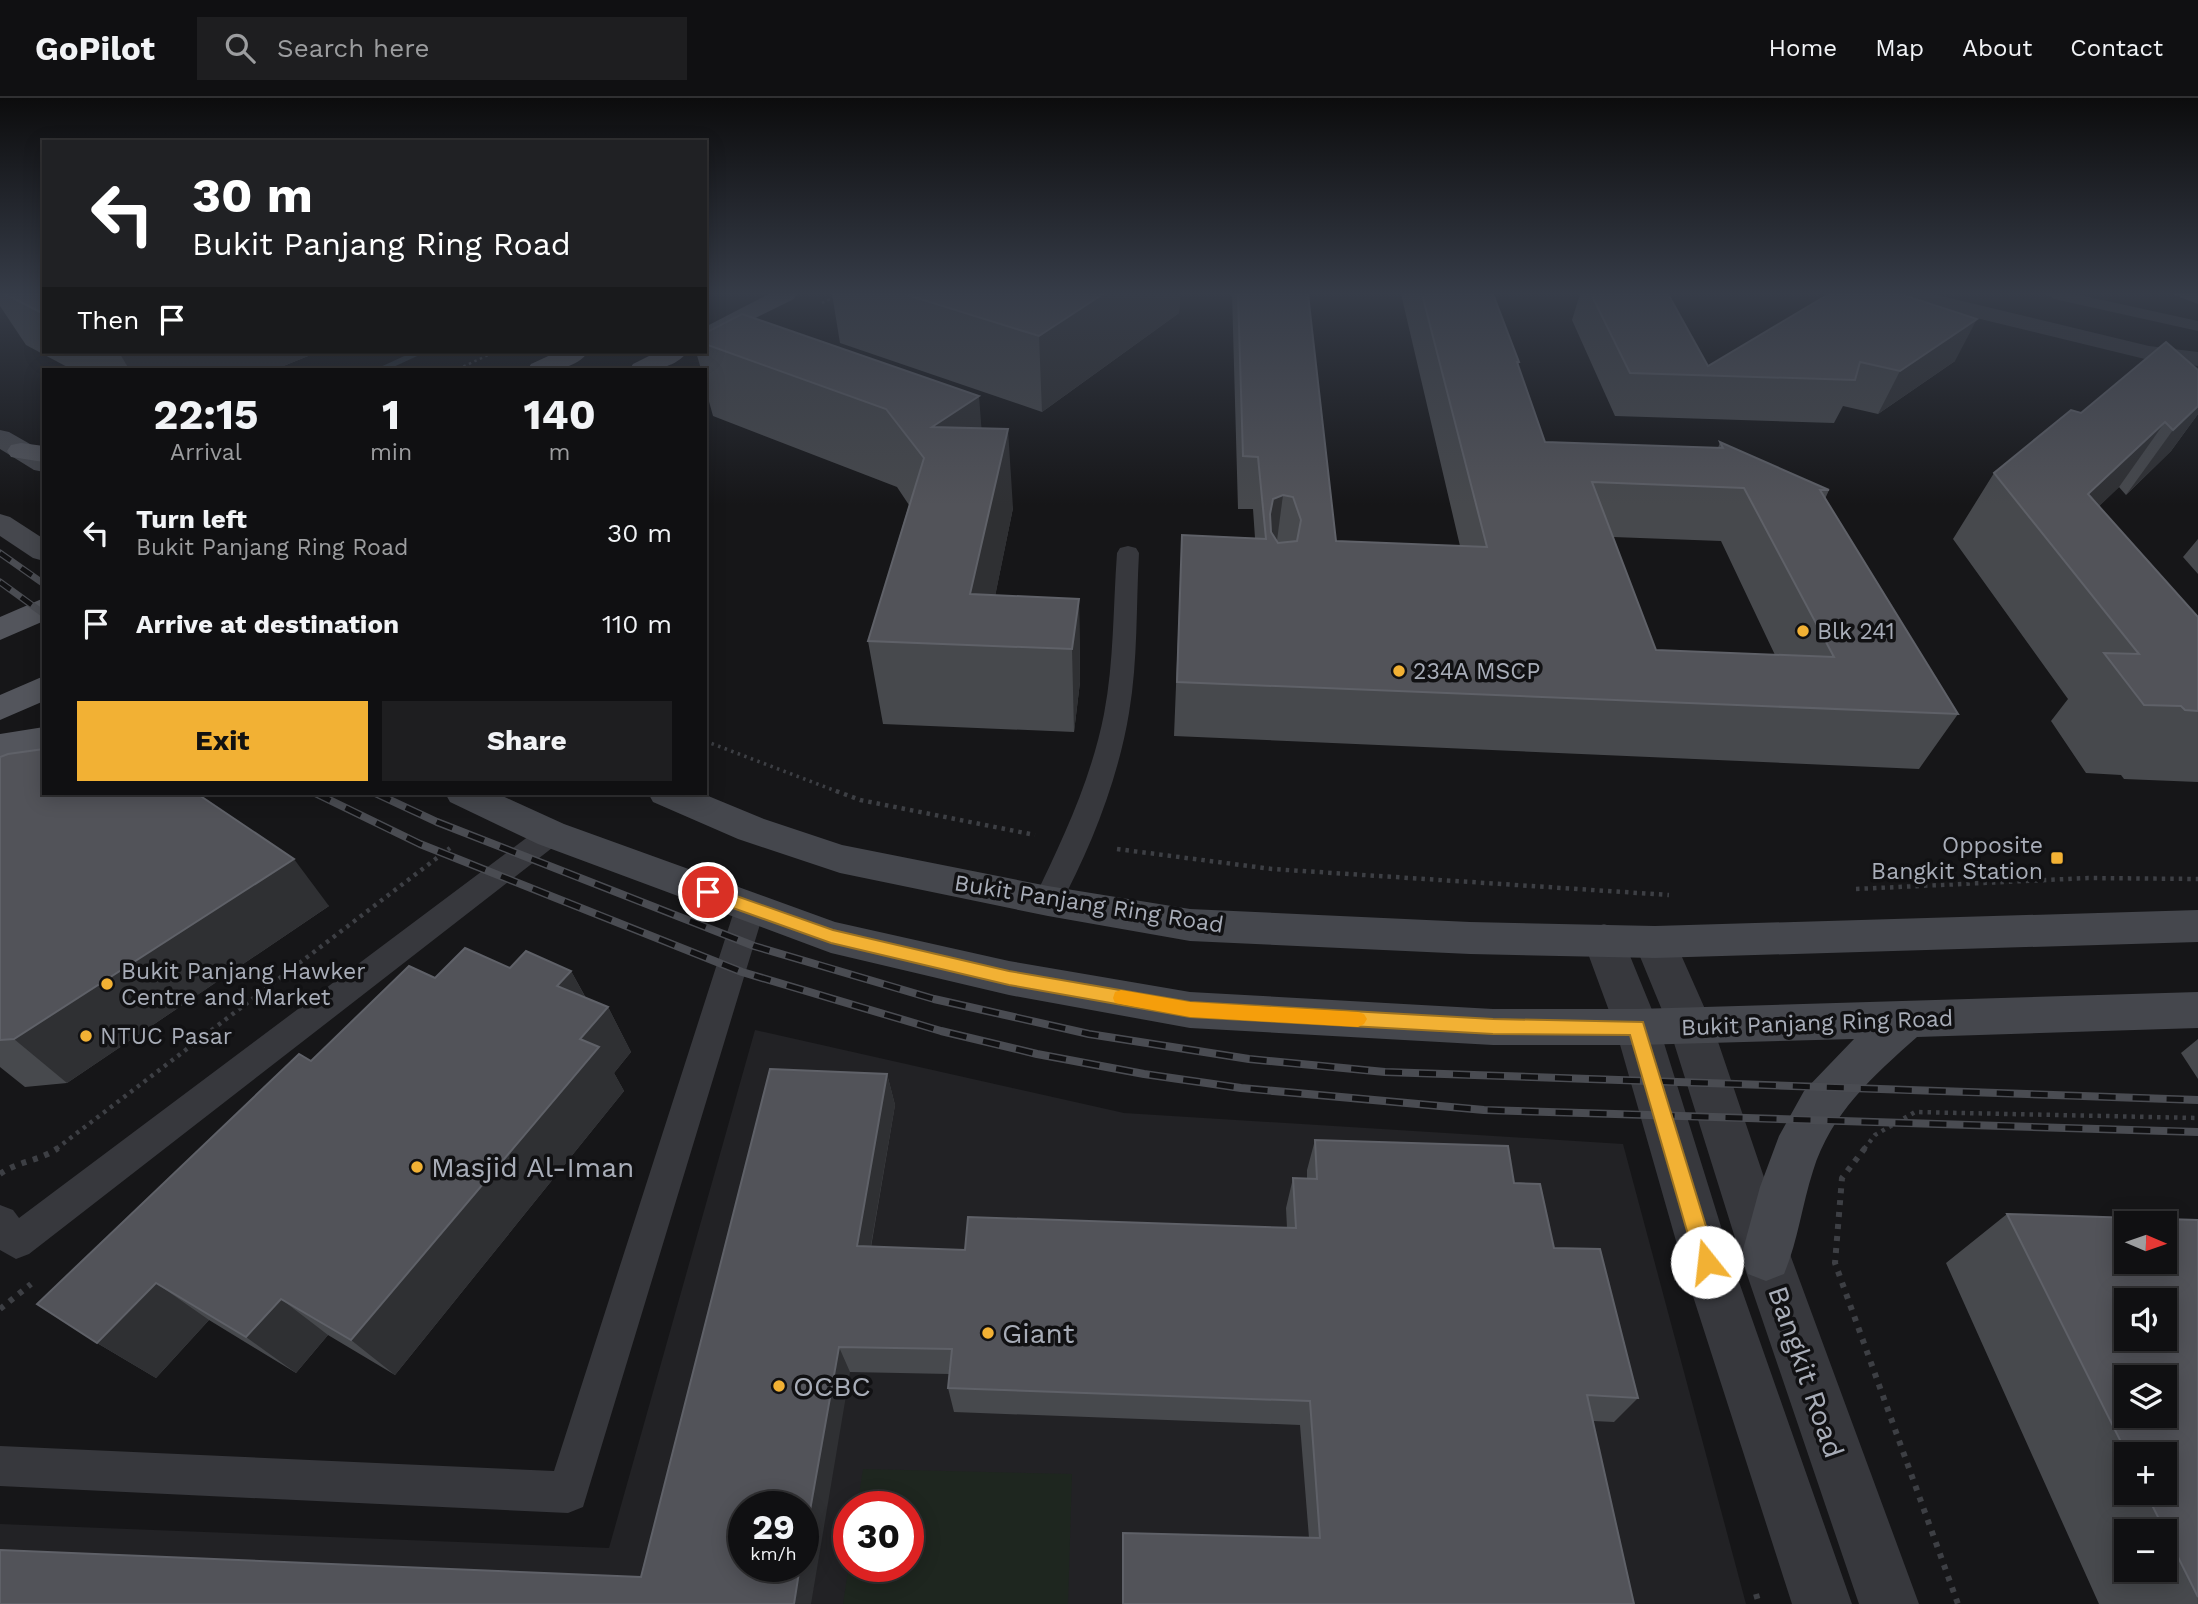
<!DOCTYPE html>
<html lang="en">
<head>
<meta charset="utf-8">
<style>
	body { margin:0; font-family:"Work Sans",sans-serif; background:#1e1e20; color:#f1f3f6; height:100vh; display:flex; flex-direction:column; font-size:26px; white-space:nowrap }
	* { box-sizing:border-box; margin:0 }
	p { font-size:23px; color:#9c9d9f }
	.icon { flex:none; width:38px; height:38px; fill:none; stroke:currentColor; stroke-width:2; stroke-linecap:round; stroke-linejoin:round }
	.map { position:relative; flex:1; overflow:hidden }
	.panel { position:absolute; left:42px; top:270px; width:665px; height:427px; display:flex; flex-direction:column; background:#101012; border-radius:0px; box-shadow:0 4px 18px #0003,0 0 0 2px #303032 }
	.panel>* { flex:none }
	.guide { position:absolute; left:42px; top:42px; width:665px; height:214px; border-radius:0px; box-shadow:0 4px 18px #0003,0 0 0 2px #303032; background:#202124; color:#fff; overflow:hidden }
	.needle { width:46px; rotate:92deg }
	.tools { position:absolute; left:2114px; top:1113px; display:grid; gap:14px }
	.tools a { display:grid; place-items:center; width:63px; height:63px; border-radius:0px; background:#101012; box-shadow:0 4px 18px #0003,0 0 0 2px #303032; font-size:35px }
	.speed { position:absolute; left:728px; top:1393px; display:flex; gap:14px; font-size:35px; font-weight:700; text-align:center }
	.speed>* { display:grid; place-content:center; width:91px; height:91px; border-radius:50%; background:#101012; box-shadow:0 4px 18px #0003,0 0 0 2px #303032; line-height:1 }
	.speed small { font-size:18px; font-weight:400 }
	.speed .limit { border:10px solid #d22; background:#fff; color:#111 }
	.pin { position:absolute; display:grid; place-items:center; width:60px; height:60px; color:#fff; margin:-30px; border:4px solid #fff; border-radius:50%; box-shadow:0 2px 7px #0007 }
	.me { position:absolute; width:77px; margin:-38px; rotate:344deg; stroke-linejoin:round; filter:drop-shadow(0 0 5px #0008) }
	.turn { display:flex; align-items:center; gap:24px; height:147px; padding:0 35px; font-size:32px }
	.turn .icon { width:91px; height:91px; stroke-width:2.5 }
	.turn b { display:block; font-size:49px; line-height:60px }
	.then { display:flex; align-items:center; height:66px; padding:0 35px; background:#0003; gap:14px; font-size:26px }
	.eta { display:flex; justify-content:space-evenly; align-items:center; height:119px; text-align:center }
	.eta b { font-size:42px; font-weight:700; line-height:49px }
	.cta { display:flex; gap:14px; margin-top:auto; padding:14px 35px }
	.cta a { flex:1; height:80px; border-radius:0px; background:#f2b134; color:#111; font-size:28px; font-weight:700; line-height:80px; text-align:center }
	.cta a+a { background:#1e1e20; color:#f1f3f6 }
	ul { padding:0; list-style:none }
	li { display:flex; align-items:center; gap:21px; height:91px; padding:0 35px }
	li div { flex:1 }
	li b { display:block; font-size:26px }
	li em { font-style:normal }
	header { display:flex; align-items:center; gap:42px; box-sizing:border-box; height:98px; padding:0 35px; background:#101012; border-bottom:2px solid #303032 }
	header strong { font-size:33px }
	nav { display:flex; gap:38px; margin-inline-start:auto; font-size:24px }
	.search { width:490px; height:63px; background:#1e1e20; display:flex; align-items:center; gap:18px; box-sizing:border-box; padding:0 24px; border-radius:0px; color:#9c9d9f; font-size:26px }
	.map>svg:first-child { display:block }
	.built { fill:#222225; fill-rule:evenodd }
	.green { fill:#1e261f }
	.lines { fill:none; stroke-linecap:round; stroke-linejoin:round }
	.stream { fill:#2c353c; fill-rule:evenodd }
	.path-far3 { stroke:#3d3f44; stroke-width:2.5; stroke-dasharray:2.5 3.5; stroke-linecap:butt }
	.path-far2 { stroke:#3d3f44; stroke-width:3.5; stroke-dasharray:2.5 4.5; stroke-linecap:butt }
	.path-far1 { stroke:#3d3f44; stroke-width:4.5; stroke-dasharray:3.5 5; stroke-linecap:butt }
	.path { stroke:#3d3f44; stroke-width:6; stroke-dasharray:5 7; stroke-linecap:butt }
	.service { fill:#37383d; fill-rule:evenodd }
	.minor { fill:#37383d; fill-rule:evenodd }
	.tertiary { fill:#37383d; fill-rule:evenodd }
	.secondary { fill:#45474d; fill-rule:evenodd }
	.primary { fill:#53555c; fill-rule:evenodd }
	.rail-far1-casing { stroke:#4a4c52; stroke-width:7 }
	.rail-casing { stroke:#4a4c52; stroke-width:8 }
	.rail-far1 { stroke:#111113; stroke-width:4.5; stroke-dasharray:13; stroke-linecap:butt }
	.rail { stroke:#111113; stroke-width:5; stroke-dasharray:17; stroke-linecap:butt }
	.wall { fill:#47494d; fill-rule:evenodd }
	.shaded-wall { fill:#2f3033 }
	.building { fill:#525359; stroke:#5f6168; stroke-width:2; fill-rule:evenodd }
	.route { fill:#f2b134; stroke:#9d7322; stroke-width:2 }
	.slow { fill:#f59e0b }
	.poi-dot { fill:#f2b134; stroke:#111113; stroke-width:2.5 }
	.labels { text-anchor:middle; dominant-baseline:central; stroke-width:7; stroke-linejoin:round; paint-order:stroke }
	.poi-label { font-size:23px; fill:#a8adb8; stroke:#111113; text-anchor:start }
	.street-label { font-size:23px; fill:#a8adb8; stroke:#111113 }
	.near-poi-label { font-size:28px; fill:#a8adb8; stroke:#111113; text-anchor:start }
	.near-street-label { font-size:28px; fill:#a8adb8; stroke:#111113 }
</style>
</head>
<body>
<header>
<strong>GoPilot</strong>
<div class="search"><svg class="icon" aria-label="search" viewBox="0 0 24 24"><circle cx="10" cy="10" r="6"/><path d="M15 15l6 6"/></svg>Search here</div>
<nav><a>Home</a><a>Map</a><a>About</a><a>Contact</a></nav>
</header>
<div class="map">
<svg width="2198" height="1506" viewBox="0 0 2198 1506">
	<rect width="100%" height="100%" fill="#161618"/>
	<path class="built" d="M 755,932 L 1124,1015 L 1623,1046 L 1746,1506 L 0,1506 L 0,1426 L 609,1450 ZM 744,1409 L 803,1409 L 803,1468 L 744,1468 ZM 849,1409 L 908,1409 L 908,1468 L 849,1468 Z"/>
	<polygon class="green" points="863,1371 1072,1376 1068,1506 843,1506 849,1466 849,1468 908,1468 908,1409 857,1409"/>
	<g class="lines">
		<polygon class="stream" points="413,254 426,254 389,271 376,271"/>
		<g class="path-far3">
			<polyline points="822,205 840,196"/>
			<polyline points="458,271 495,254"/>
		</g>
		<polyline class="path-far2" points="705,643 841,695"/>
		<g class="path-far1">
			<polyline points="836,693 860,702 1035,737"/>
			<polyline points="1117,751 1272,771 1669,797"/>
			<polyline points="1856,791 2088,780 2198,781"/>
			<polyline points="56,1051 450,750"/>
			<polyline points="1864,1051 1875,1037 1915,1014 2198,1020"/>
		</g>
		<g class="path">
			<polyline points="1865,1050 1842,1080 1835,1165 1958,1506"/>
			<path d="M 0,1076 C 18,1063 40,1063 58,1050"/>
			<polyline points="0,1211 31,1186"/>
			<polyline points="1756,1496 1759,1506"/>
		</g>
		<g class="service">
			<polygon points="2046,196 2075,196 2198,223 2198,233 2054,201"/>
			<path d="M 1128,448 L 1136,450 L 1139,455 C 1136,508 1138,562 1129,615 C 1118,682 1090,752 1058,811 L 1048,814 L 1038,811 L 1033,803 C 1062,743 1091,682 1104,616 C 1114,564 1113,509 1117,455 L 1120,450 Z"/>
			<polygon points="551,726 561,729 565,736 561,743 29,1156 16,1161 0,1152 0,1107 13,1112 19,1120 541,729"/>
			<polygon points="750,799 760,802 765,810 583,1409 568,1415 0,1388 0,1348 554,1373 735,810 740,802"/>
		</g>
		<g class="minor">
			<polygon points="1604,826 1619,831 1659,929 1732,1164 1852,1506 1792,1506 1682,1164 1615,929 1583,842 1589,831"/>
			<polygon points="1655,828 1670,832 1713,929 1791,1159 1919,1506 1859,1506 1741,1159 1669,929 1634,844 1640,832"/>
		</g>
		<polygon class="tertiary" points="1895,196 1933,196 2149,248 2198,254 2198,268 2149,262 1898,201"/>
		<g class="secondary">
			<polygon points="0,332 9,334 44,354 44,374 34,372 0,351"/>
			<polygon points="0,416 10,419 44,441 44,463 33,460 0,438"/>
			<path d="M 445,695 L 496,695 L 564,726 L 835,824 L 1009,863 L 1190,894 L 1493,911 L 1637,911 L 2198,894 L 2198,930 L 1917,939 C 1873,978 1831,1015 1813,1073 C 1802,1107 1798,1143 1784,1176 L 1766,1183 L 1748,1176 L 1741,1159 L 1760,1089 L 1779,1038 L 1804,993 L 1854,941 L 1637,947 L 1493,947 L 1190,930 L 1009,897 L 831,855 L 538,746 L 450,704 Z"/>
			<polygon points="648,695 701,695 764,721 842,747 1048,788 1190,811 1470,824 1655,828 2198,812 2198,844 1655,860 1470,856 1190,843 1048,818 840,775 738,741 653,704"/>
		</g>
		<g class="primary">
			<polygon points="769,196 797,196 794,201 705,245 705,229"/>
			<path d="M 557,254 L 588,254 C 575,273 547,272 528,271 L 531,266 Z"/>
			<path d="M 657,254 L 687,254 C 674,272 649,272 630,271 L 633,266 Z"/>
			<polygon points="21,345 44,348 44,364 11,359 7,353 11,347"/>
			<polygon points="44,500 44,523 0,542 0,519"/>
			<polygon points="44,578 44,603 0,622 0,597"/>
			<polygon points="44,629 44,653 0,660 0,636"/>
		</g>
		<g class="rail-far1-casing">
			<g id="rail-far1">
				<polyline points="0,455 44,486"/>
				<polyline points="0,484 44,516"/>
			</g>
		</g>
		<g class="rail-casing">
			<g id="rail">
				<polyline points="315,695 420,746 742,874 941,933 1037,956 1144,976 1241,990 1484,1012 2198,1034"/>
				<polyline points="375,695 437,724 754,848 934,901 1089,936 1249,961 1385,974 2198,1002"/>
			</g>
		</g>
		<use href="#rail-far1" class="rail-far1"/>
		<use href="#rail" class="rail"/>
	</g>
	<g class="wall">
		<polygon points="0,196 44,196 44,254 318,254 276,271 71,271 26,247 0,208"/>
		<polygon points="832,196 1180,196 1179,215 1042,314 840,245"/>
		<path d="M 1232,196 L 1308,196 L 1336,443 L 1460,448 L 1401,196 L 1493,196 L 1519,264 L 1518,268 L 1545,344 L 1718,350 L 1720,344 L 1829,392 L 1825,401 L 1958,616 L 1919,671 L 1174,638 L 1182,437 L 1255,440 L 1253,411 L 1238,411 ZM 1613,439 L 1721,443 L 1775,557 L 1656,552 Z"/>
		<polygon points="1580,196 1668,196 1708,268 1829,196 1955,263 1878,316 1843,308 1834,325 1615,318 1572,222"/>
		<polygon points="2172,196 2198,196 2198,206"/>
		<polygon points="705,235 981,330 1013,410 995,498 1079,501 1080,584 1074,634 883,626 868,543 909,407 897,389 713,318 705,289 705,271 701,271 696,254 705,254"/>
		<polygon points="2198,272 2198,316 2171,353 2126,397 2119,389 2099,408 2198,519 2198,684 2124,681 2121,677 2086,675 2051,623 2068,601 1953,441 1994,375 2081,315"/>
		<polygon points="2198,441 2198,476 2183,459"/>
		<polygon points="0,659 329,808 67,985 25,989 0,969"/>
		<polygon points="571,873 586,900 608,909 631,954 614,975 624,993 395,1277 328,1237 296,1275 209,1222 156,1280 97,1245 311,963 435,880"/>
		<polygon points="2198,941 2198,981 2181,955"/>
		<polygon points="887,976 895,1007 871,1149 965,1152 1287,1130 1286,1110 1293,1080 1307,1081 1307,1072 1315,1042 1514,1085 1554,1150 1638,1300 1614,1324 1593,1323 1634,1506 1122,1506 1123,1435 1309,1440 1300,1327 954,1314 948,1290 949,1276 850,1274 641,1479"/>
		<path d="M 2007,1116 L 2198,1122 L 2198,1506 L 2099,1506 L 1946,1165 ZM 2126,1356 L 2165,1395 L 2126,1395 ZM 2126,1433 L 2165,1433 L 2165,1472 L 2126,1472 Z"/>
	</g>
	<g class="shaded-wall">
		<polygon points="1103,196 1180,196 1179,215 1042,314 1039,238"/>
		<polygon points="1977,221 1955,263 1878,316 1900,273"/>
		<polygon points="125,254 318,254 276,271 129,271 120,256"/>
		<polygon points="979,298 985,376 932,329"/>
		<polygon points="2198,308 2198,316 2171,353 2126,397 2173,332"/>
		<polygon points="2165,324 2119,389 2055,451 2088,396"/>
		<polygon points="1008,331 1013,410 985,548 970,496"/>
		<polygon points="1283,397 1276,450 1267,454 1270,416 1273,401"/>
		<polygon points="1079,501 1080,584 1074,634 1072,551"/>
		<polygon points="294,761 329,808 67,985 14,941"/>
		<polygon points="571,873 596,919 557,888"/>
		<polygon points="608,909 631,954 614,975 624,993 395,1277 351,1242 580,941"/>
		<polygon points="887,976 895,1007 866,1176 857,1148"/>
		<polygon points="156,1185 209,1222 156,1280 97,1245"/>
		<polygon points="281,1201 328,1237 296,1275 246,1239"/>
		<polygon points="839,1249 850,1274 811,1506 794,1506 800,1468 803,1468 803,1452"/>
	</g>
	<g class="building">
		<polygon points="5,196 44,196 44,216"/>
		<polygon points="904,196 1103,196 1039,238"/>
		<path d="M 1238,196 L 1308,196 L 1336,443 L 1487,449 L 1422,196 L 1493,196 L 1519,264 L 1517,264 L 1545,344 L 1723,350 L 1720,344 L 1829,392 L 1820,392 L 1958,616 L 1177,584 L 1182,437 L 1266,441 L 1258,359 L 1243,358 ZM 1592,384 L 1744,390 L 1834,559 L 1656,552 ZM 1283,397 L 1293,399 L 1301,422 L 1297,443 L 1278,445 L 1271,434 L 1270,416 L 1273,401 Z"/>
		<polygon points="1591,196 1668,196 1708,268 1829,196 1900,196 1977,221 1900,273 1860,264 1855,282 1630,275"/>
		<polygon points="742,216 979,298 932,329 1008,331 970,496 1079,501 1072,551 868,543 924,360 886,311 705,246 705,235"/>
		<polygon points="2166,244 2198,272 2198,308 2173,332 2165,324 2088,396 2198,519 2198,613 2185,612 2181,608 2144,607 2104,555 2139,556 1994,375 2071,312 2081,315"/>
		<polygon points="44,651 44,695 196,695 294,761 14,941 0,942 0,659 8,656"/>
		<polygon points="465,850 510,870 526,853 571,873 557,888 608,909 580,941 599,949 351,1242 281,1201 246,1239 156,1185 97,1245 37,1206 299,956 311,963 409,868 435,880"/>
		<polygon points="770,971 887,976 857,1148 965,1152 968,1119 1296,1130 1293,1080 1317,1081 1315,1042 1508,1048 1514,1085 1540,1086 1554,1150 1600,1151 1638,1300 1587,1297 1634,1506 1123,1506 1123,1435 1320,1440 1310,1303 948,1290 952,1251 839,1249 803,1452 803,1409 744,1409 744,1468 800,1468 794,1506 0,1506 0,1452 641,1479"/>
		<path d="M 2007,1116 L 2198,1122 L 2198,1499 L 2146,1395 L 2165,1395 L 2165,1356 L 2127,1356 ZM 2126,1125 L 2165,1125 L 2165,1164 L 2126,1164 ZM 2126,1202 L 2165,1202 L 2165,1241 L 2126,1241 ZM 2126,1279 L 2165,1279 L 2165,1318 L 2126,1318 Z"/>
	</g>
	<linearGradient id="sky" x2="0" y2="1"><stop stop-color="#0c0c0d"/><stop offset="0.48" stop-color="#363c48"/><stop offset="1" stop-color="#363c48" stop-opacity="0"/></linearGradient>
	<rect width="2198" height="407" fill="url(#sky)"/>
	<polygon class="route" points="708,788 833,832 1009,873 1190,904 1493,921 1643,924 1717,1164 1714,1171 1707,1174 1699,1171 1696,1164 1630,937 1493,936 1190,919 1009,887 831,845 702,799 700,794"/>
	<polygon class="slow" points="1121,892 1190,904 1358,914 1364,916 1367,921 1364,926 1358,929 1190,919 1115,905 1113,900 1115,894"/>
	<g class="poi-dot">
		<circle cx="1803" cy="533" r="7"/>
		<circle cx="1399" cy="573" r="7"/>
		<rect x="2050" y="753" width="14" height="14" rx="3.5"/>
		<circle cx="107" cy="886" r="7"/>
		<circle cx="86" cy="938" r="7"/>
		<circle cx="417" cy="1069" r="7"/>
		<circle cx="988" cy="1235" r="7"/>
		<circle cx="779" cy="1288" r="7"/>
	</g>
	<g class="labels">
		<g class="poi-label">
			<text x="1817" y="533">Blk 241</text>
			<text x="1413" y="573">234A MSCP</text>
			<text x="2043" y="747" text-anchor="end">Opposite<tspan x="2043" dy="26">Bangkit Station</tspan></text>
			<text x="121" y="873">Bukit Panjang Hawker<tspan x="121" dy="26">Centre and Market</tspan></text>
			<text x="100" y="938">NTUC Pasar</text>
		</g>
		<g class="street-label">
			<text transform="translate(1089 806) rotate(9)">Bukit Panjang Ring Road</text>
			<text transform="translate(1817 925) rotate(-2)">Bukit Panjang Ring Road</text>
		</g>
		<g class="near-poi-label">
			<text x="431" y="1069">Masjid Al-Iman</text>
			<text x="1002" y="1235">Giant</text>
			<text x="793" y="1288">OCBC</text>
		</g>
		<g class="near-street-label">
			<text transform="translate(1806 1274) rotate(71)">Bangkit Road</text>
		</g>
	</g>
</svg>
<div class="tools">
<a><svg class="needle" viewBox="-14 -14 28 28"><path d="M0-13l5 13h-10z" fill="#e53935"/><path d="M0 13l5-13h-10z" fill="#9c9d9f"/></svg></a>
<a><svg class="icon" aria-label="sound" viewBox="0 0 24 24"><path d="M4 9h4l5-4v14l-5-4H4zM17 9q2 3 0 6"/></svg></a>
<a><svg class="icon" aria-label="layers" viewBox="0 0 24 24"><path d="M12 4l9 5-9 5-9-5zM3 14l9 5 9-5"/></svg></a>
<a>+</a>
<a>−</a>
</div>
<div class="speed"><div>29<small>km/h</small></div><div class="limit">30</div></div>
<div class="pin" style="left:708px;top:794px;background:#d93025"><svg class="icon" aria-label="arrive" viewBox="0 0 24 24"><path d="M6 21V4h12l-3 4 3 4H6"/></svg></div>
<svg class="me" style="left:1707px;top:1164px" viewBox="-20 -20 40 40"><circle r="19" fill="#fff"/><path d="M0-13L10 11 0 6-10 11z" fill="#f2b134"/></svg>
<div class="guide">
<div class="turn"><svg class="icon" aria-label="left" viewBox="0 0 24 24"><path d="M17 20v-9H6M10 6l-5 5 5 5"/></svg><div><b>30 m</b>Bukit Panjang Ring Road</div></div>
<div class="then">Then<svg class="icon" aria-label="arrive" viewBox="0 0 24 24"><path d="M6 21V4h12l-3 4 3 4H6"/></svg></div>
</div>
<section class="panel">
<div class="eta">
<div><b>22:15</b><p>Arrival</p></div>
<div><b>1</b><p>min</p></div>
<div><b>140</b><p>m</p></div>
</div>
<ul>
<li><svg class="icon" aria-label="left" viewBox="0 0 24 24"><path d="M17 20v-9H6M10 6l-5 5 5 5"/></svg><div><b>Turn left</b><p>Bukit Panjang Ring Road</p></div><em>30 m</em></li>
<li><svg class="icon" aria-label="arrive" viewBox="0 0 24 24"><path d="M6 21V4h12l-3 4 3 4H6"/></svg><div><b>Arrive at destination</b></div><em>110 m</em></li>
</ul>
<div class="cta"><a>Exit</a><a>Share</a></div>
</section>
</div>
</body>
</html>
